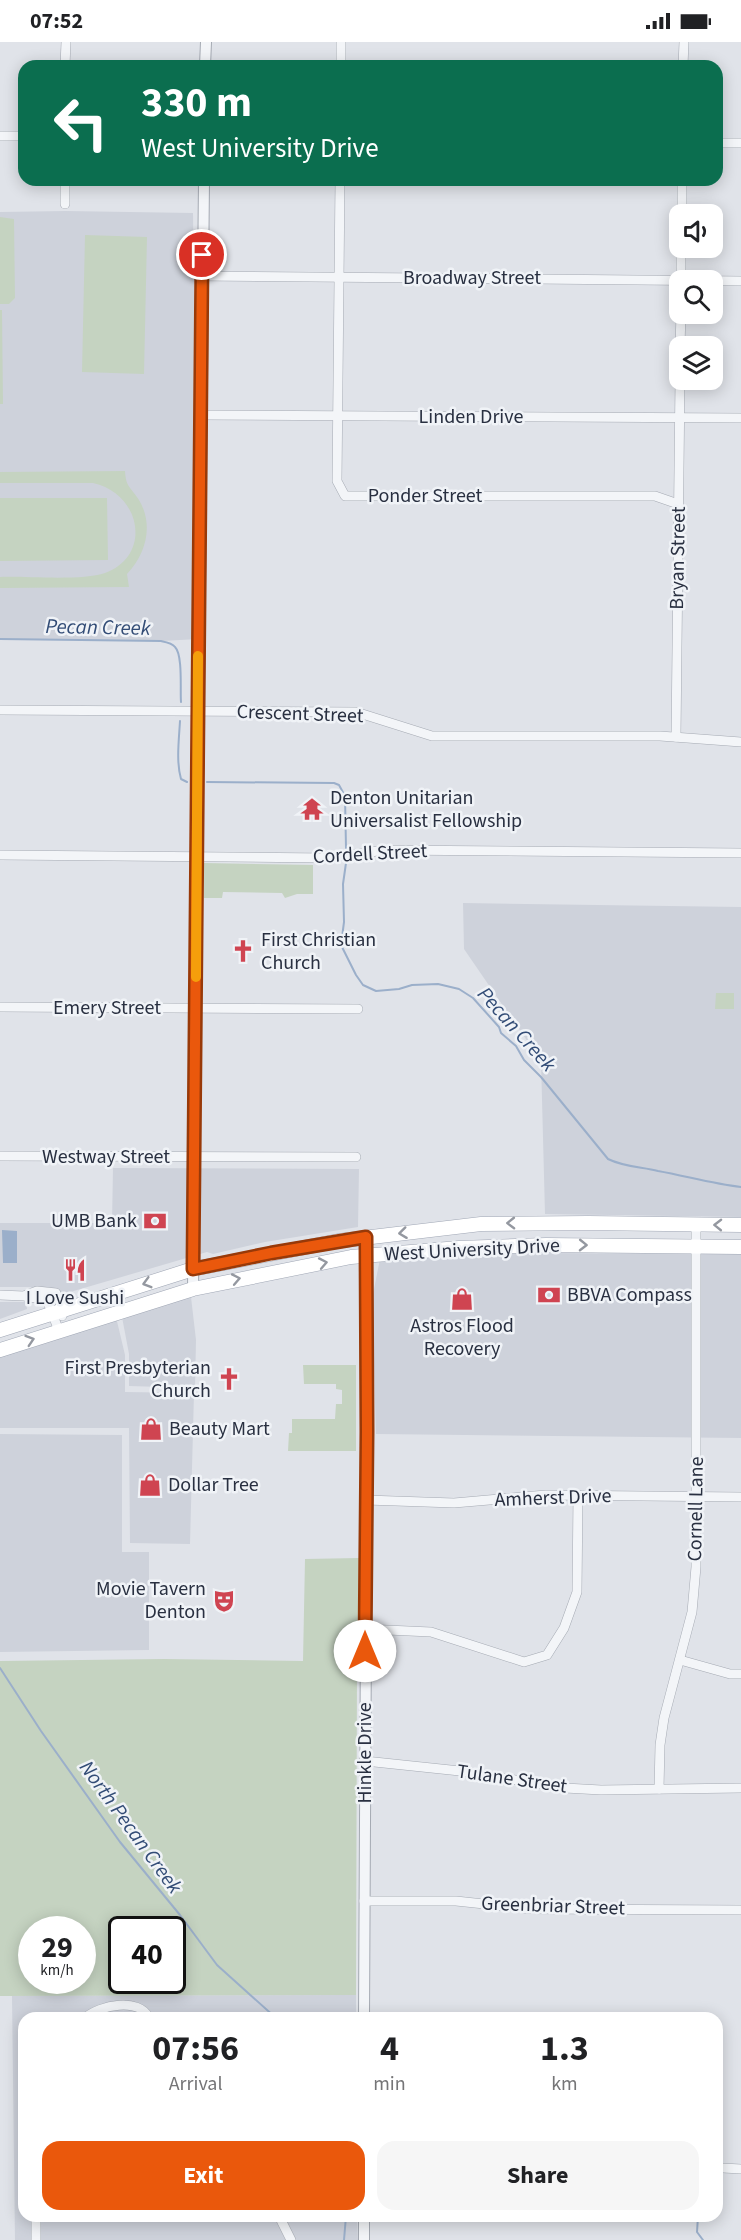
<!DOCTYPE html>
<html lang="en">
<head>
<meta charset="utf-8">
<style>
	body { margin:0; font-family:"Source Sans 3",sans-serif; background:#f6f6f6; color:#202124; height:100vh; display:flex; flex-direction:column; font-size:22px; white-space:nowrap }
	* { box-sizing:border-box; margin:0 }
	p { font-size:20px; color:#757577 }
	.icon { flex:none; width:33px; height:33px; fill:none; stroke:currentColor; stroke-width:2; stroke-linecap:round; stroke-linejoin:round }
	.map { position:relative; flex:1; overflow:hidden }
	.panel { position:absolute; left:18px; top:1970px; width:705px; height:210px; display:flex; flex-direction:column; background:#fff; border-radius:18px; box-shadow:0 3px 15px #0003 }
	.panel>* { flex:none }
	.top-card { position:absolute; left:18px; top:18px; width:705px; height:126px; border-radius:18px; box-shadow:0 3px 15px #0003; background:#0b6e4f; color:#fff; overflow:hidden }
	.tools { position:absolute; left:669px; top:162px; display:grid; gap:12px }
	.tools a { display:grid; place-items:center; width:54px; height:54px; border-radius:12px; background:#fff; box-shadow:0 3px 15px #0003; font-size:30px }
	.speed { position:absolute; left:18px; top:1874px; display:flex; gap:12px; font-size:30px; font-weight:700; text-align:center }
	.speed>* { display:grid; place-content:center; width:78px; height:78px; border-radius:50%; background:#fff; box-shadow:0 3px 15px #0003; line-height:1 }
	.speed small { font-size:15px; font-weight:400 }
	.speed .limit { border:3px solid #111; border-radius:9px; background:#fff; color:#111 }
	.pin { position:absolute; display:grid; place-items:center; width:51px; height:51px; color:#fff; margin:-26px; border:3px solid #fff; border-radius:50%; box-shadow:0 2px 6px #0007 }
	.me { position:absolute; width:66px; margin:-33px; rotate:0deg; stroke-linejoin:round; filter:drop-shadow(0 0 4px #0008) }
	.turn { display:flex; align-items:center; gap:21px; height:126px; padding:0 24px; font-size:27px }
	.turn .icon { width:78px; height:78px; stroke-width:2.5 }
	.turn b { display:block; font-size:42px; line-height:51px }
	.eta { display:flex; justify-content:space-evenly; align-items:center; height:102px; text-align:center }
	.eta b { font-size:36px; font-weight:700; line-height:42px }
	.cta { display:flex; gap:12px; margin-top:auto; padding:12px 24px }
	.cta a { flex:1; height:69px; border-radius:18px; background:#ea580c; color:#fff; font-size:24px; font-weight:700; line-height:69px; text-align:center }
	.cta a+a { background:#f6f6f6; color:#202124 }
	.status { display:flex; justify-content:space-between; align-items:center; height:42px; padding:0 30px; background:#fff; direction:ltr }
	.status svg { height:16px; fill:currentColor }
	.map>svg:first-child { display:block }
	.built { fill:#ced2db }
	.green { fill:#c5d3c1; fill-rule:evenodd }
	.water { fill:#9bafca }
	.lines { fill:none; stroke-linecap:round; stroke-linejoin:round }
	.stream { stroke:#9bafca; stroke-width:2 }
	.minor-casing { stroke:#a5aab3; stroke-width:10 }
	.tertiary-casing { stroke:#a5aab3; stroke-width:12 }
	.primary-casing { stroke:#a0a7b5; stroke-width:15 }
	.minor { stroke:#f3f5f8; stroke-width:9 }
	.tertiary { stroke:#f3f5f8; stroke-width:10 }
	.primary { stroke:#fff; stroke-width:14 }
	.oneway { stroke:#9498a0 }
	.route-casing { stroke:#983908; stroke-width:15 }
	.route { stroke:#ea580c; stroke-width:10 }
	.slow { stroke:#f59e0b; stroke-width:10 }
	.labels { text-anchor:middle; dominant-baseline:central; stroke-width:5; stroke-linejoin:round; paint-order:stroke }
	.street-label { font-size:20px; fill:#293041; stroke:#f0f3f7 }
	.poi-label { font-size:20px; fill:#293041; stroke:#f0f3f7; text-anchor:start }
	.water-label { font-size:21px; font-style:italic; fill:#324c76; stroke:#f0f3f7 }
</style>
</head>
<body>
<div class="status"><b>07:52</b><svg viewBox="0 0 49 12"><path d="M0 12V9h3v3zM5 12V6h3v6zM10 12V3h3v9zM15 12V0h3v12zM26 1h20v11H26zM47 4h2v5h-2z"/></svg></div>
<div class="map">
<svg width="741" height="2198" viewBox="0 0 741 2198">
	<rect width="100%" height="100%" fill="#e0e3e9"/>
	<g class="built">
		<polygon points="66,169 193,171 199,597 161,599 0,597 0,170"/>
		<polygon points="463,861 741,865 741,1175 545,1172 541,1019 464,907"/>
		<polygon points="113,1126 359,1127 358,1185 265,1200 213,1212 207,1210 60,1253 49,1245 0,1245 0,1181 112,1181"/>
		<polygon points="534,1211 741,1212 741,1396 376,1392 372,1257 380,1217"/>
		<polygon points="191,1255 196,1298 195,1346 129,1344 129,1312 122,1275"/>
		<polygon points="0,1260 26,1260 27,1267 0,1277"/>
		<polygon points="116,1275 125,1313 125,1350 194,1351 190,1502 130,1501 129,1386 0,1386 0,1312"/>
		<polygon points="0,1392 122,1393 122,1510 149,1510 149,1608 0,1610"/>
		<polygon points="356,1953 356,1975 24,1976 24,2174 357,2174 358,2198 15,2198 12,1954"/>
	</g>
	<g class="green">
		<polygon points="0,175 14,177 15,256 9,262 0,262"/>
		<polygon points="85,193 147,195 144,332 82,330"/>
		<polygon points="0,268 2,268 3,362 0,362"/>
		<path d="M 125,429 C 126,446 131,445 139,458 C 154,483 146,512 127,532 L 129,545 L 0,546 L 0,535 C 26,534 83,539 105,531 C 152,514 142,452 93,441 L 0,441 L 0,430 Z"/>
		<polygon points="0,456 107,456 108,518 0,519"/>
		<polygon points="204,821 313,823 313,852 297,852 285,856 282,851 223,850 222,856 204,856"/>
		<polygon points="716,951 734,951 734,967 715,967"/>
		<polygon points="303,1323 356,1323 356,1409 288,1409 289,1391 292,1391 292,1377 335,1377 336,1362 342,1362 342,1348 336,1347 336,1342 304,1342"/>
		<path d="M 359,1516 L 357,1620 L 356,1953 L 0,1954 L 0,1619 L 164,1617 L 303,1619 L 305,1517 ZM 32,1887 L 82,1887 L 82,1938 L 32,1938 ZM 122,1887 L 172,1887 L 172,1938 L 122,1938 Z"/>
	</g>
	<polygon class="water" points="2,1188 17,1189 17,1221 3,1221"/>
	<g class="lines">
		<g class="stream">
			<path d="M 0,597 L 161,599 C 166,600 172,601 175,605 C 183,613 180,648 181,660"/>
			<path d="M 180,679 C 179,697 176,720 181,737 L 187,740"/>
			<polyline points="207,740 334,741 339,743 345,754 346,806"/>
			<path d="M 346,821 L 343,842 L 344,880 L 341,903 L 356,933 L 363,943 L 376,949 L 399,947 L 412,943 L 438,942 L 459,947 L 473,956 L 499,985 L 501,991 L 516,1004 L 524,1018 L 541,1035 L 608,1117 C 624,1125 642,1125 658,1129 C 686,1134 713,1142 741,1145"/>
			<polyline points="0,1626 41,1689 120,1800 180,1873 217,1923 276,1976"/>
			<polyline points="698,2174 697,2190 703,2198"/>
			<polyline points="344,2198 346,2174"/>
		</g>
		<g class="minor-casing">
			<g id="minor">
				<polyline points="65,24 66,0"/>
				<polyline points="341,24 341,0"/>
				<polyline points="683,24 684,0"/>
				<polyline points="0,94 24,94"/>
				<polyline points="717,101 741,101"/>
				<polyline points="65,138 65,162"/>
				<polyline points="340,138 337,439 345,454 655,454 678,462"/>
				<polyline points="682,172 682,138"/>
				<polyline points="202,234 741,239"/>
				<polyline points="681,238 681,206"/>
				<polyline points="680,304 681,272"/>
				<polyline points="201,373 741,376"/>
				<polyline points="0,668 356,670 432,694 660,694 741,700"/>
				<polyline points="676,695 680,338"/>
				<polyline points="0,813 326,816 385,808 741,811"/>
				<polyline points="0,965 358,967"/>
				<polyline points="0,1114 356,1115"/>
				<polyline points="0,1253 24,1254 47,1258 59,1289"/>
				<polyline points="26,1253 37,1249 56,1251 63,1268 62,1274"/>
				<polyline points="366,1458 454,1461 546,1453 741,1455"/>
				<polyline points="365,1587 431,1590 524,1620 547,1613 564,1586 577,1550 578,1453"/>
				<polyline points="680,1618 730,1632 741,1632"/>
				<polyline points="365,1719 460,1729 565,1746 601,1748 741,1746"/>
				<polyline points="659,1747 660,1703 664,1676 692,1570 696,1525 696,1182"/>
				<polyline points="364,1859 456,1859 532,1867 741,1868"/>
				<path d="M 85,1976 C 100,1963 139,1955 149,1976"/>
				<polyline points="723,2126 741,2127"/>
				<polyline points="279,2174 291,2198"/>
				<polyline points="36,2198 36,2174"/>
			</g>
		</g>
		<g class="tertiary-casing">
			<g id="tertiary">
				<polyline points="205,24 206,0"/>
				<polyline points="193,1247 204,138"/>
				<polyline points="364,1976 367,1390 366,1195"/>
				<polyline points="364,2198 364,2174"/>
			</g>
		</g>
		<g class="primary-casing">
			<g id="primary">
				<polyline points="0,1288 193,1227 338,1199 481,1182 588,1181 741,1183"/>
				<polyline points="0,1308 193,1247 351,1215 459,1206 546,1203 741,1205"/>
			</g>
		</g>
		<use href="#minor" class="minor"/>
		<use href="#tertiary" class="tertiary"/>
		<use href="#primary" class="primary"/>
	</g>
	<defs><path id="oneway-chevron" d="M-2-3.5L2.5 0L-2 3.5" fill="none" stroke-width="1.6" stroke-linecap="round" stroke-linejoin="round" transform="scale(1.5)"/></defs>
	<g class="oneway">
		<use href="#oneway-chevron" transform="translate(511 1181) rotate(179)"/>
		<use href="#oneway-chevron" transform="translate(718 1183) rotate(-179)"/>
		<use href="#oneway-chevron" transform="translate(403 1191) rotate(173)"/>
		<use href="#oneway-chevron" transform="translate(583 1203) rotate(1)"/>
		<use href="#oneway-chevron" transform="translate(323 1221) rotate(-11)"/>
		<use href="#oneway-chevron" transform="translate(236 1237) rotate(-11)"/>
		<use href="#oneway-chevron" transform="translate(147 1241) rotate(164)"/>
		<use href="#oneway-chevron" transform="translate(30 1298) rotate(-18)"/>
	</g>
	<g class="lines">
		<g class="route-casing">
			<polyline id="route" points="202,213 193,1227 271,1211 366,1195 367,1390 365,1609"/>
		</g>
		<use href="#route" class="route"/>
		<polyline class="slow" points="196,935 198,614"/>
	</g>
	<defs>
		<g id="temple-bare" transform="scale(1.8)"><path d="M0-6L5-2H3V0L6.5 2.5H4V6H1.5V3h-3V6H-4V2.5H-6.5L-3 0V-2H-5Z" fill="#cf4451" stroke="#f0f3f7" stroke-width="2.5" paint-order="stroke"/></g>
		<g id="church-bare" transform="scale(1.8)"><path d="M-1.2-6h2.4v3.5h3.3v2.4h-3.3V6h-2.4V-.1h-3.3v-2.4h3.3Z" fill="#cf4451" stroke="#f0f3f7" stroke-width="2.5" paint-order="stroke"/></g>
		<g id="bank-bare" transform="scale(1.8)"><path d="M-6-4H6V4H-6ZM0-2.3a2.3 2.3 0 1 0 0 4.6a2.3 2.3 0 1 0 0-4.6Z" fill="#cf4451" stroke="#f0f3f7" stroke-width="2.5" paint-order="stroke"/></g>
		<g id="restaurant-bare" transform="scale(1.8)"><path d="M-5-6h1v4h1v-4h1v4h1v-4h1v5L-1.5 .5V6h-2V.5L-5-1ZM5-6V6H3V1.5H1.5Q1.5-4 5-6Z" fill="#cf4451" stroke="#f0f3f7" stroke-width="2.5" paint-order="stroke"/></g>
		<g id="shop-bare" transform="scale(1.8)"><path d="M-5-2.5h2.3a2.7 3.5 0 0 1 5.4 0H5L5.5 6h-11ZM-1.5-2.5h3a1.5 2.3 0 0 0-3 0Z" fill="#cf4451" stroke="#f0f3f7" stroke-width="2.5" paint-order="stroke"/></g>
		<g id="theatre-bare" transform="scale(1.8)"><path d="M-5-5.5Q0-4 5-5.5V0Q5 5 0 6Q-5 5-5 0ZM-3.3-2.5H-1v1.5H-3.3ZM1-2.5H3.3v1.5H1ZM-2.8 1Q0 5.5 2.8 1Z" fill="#cf4451" stroke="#f0f3f7" stroke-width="2.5" paint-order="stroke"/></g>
	</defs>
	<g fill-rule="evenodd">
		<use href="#temple-bare" x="312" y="767"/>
		<use href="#church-bare" x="243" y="909"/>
		<use href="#bank-bare" x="155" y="1179"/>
		<use href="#restaurant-bare" x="75" y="1228"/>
		<use href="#bank-bare" x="549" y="1253"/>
		<use href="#shop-bare" x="462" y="1257"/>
		<use href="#church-bare" x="229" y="1337"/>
		<use href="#shop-bare" x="151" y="1387"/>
		<use href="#shop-bare" x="150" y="1443"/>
		<use href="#theatre-bare" x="224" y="1559"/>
	</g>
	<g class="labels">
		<g class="street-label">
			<text x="472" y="236">Broadway Street</text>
			<text x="471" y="375">Linden Drive</text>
			<text x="425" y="454">Ponder Street</text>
			<text transform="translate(678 516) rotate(-89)">Bryan Street</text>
			<text transform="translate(300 672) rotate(2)">Crescent Street</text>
			<text transform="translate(370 812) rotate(-3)">Cordell Street</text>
			<text x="107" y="966">Emery Street</text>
			<text x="106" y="1115">Westway Street</text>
			<text transform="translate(472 1208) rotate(-3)">West University Drive</text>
			<text transform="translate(553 1456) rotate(-2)">Amherst Drive</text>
			<text transform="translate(696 1467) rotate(-89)">Cornell Lane</text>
			<text transform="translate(365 1711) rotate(-90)">Hinkle Drive</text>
			<text transform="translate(512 1737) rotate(8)">Tulane Street</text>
			<text transform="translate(553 1864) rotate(2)">Greenbriar Street</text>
		</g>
		<g class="poi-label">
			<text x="330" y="756">Denton Unitarian<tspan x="330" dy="23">Universalist Fellowship</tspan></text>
			<text x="261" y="898">First Christian<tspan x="261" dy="23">Church</tspan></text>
			<text x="137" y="1179" text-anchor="end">UMB Bank</text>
			<text x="567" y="1253">BBVA Compass</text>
			<text x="75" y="1256" text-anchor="middle">I Love Sushi</text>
			<text x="462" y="1284" text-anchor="middle">Astros Flood<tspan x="462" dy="23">Recovery</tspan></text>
			<text x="211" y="1326" text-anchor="end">First Presbyterian<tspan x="211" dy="23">Church</tspan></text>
			<text x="169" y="1387">Beauty Mart</text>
			<text x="168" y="1443">Dollar Tree</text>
			<text x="206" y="1547" text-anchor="end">Movie Tavern<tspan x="206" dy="23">Denton</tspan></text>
		</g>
		<g class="water-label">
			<text transform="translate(98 585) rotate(1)">Pecan Creek</text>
			<text transform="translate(517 987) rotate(48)">Pecan Creek</text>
			<text transform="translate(131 1785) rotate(54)">North Pecan Creek</text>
		</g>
	</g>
</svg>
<div class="tools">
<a><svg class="icon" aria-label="sound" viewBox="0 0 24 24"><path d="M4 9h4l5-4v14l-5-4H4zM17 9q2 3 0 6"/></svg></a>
<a><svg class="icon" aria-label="search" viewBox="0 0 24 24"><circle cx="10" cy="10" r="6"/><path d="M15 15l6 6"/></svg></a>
<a><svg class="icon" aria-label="layers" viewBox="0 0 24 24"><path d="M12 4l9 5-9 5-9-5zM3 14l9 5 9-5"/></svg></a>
</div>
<div class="speed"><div>29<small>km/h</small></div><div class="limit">40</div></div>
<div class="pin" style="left:202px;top:213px;background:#d93025"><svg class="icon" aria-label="arrive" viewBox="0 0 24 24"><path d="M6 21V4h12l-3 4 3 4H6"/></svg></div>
<svg class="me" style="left:365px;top:1609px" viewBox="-20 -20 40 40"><circle r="19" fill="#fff"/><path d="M0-13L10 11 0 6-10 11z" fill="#ea580c"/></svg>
<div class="top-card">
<div class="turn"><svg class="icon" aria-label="left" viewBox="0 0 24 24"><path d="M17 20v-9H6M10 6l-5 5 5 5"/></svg><div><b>330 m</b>West University Drive</div></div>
</div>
<section class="panel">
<div class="eta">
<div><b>07:56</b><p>Arrival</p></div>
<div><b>4</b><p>min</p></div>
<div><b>1.3</b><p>km</p></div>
</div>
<div class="cta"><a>Exit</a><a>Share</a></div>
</section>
</div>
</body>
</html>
